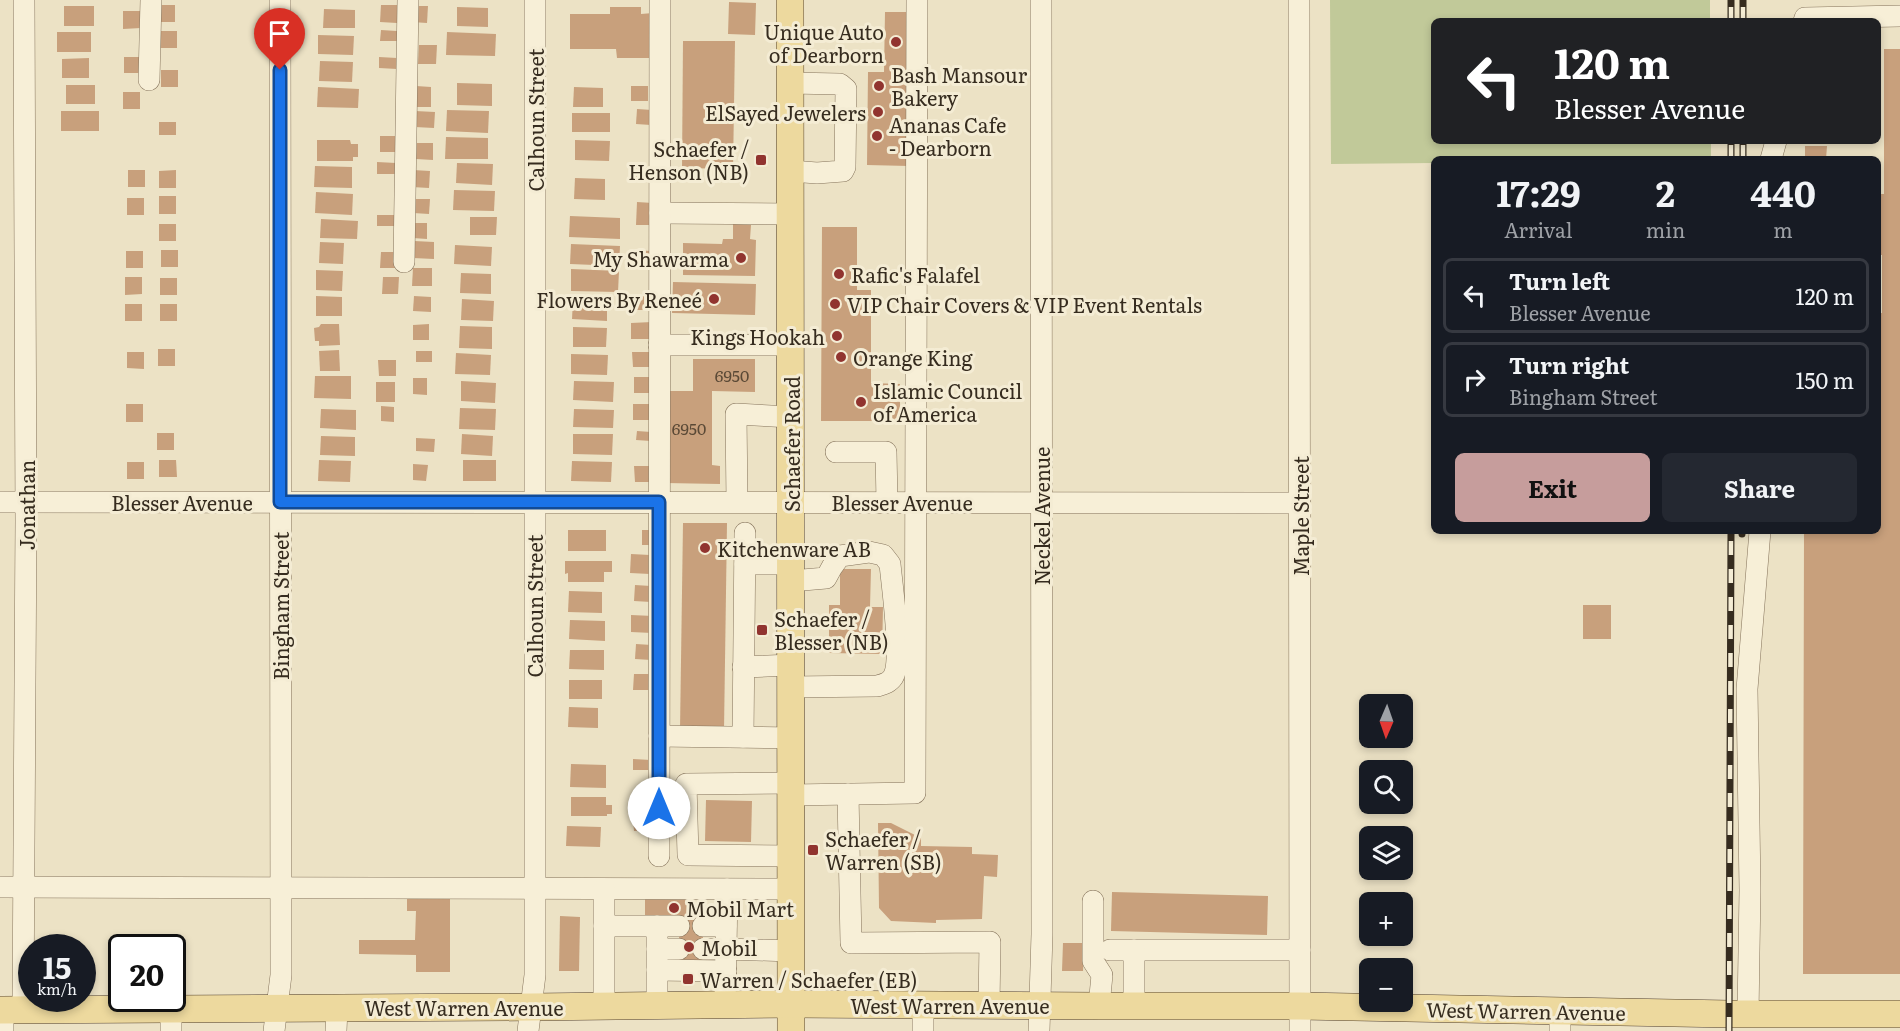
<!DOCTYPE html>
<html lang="en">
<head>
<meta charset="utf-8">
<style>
	body { margin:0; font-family:Literata,serif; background:#242831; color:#f1f3f6; height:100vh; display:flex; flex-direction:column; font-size:22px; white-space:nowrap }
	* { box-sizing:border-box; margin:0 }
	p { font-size:20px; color:#9ea1a6 }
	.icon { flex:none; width:33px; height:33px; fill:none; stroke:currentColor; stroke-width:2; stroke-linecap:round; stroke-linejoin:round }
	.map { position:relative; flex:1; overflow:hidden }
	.side { position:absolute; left:1431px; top:156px; width:450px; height:378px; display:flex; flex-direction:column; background:#171b24; border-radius:9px; box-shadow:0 3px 9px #0003 }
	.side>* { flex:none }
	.top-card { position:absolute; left:1431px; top:18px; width:450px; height:126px; border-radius:9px; box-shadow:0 3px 9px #0003; background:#202124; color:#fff; overflow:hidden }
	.needle { width:39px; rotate:182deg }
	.fabs { position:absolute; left:1359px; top:694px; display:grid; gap:12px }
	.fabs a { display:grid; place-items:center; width:54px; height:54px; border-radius:9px; background:#171b24; box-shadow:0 3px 9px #0003; font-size:30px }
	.speed { position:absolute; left:18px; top:934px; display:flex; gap:12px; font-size:30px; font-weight:700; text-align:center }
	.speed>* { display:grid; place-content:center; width:78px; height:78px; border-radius:50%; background:#171b24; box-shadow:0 3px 9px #0003; line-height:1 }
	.speed small { font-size:15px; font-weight:400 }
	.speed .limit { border:3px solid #111; border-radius:9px; background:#fff; color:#111 }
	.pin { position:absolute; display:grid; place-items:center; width:51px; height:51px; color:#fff; margin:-62px -26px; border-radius:50% 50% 50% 0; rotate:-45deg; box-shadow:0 0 6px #0007 }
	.pin .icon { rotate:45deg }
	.me { position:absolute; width:66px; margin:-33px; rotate:0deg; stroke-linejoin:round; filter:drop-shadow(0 0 4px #0008) }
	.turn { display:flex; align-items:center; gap:21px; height:126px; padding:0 24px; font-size:27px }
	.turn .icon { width:78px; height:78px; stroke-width:2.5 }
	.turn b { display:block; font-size:42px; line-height:51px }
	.eta { display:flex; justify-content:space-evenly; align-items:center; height:102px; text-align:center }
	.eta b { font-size:36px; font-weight:700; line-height:42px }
	.action { display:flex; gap:12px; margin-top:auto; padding:12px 24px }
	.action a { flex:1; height:69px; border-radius:9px; background:#c69d9c; color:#111; font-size:24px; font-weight:700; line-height:69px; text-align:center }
	.action a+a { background:#242831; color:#f1f3f6 }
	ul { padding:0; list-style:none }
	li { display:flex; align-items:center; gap:18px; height:75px; margin:0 12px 9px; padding:0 12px; border:3px solid #363941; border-radius:9px }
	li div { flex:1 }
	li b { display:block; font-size:22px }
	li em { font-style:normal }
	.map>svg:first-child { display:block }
	.green { fill:#c1c999 }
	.building { fill:#c8a07c }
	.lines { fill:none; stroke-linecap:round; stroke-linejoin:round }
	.minor-casing { stroke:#86745c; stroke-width:22 }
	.major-casing { stroke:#544230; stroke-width:28 }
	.minor { stroke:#f7efd7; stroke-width:21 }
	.major { stroke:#edd99e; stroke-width:27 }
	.rail-casing { stroke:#362c1f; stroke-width:7 }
	.rail { stroke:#f4ecd4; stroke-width:4.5; stroke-dasharray:14; stroke-linecap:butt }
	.route-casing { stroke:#114b97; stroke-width:15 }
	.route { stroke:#1a73e8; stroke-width:10 }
	.poi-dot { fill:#91342f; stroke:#f4ecd4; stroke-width:2 }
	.labels { text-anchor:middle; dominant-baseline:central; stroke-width:6; stroke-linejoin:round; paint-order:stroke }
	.number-label { font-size:16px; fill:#5a4936 }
	.poi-label { font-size:20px; fill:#362c1f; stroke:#f4ecd4; text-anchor:start }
	.street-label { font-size:20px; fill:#362c1f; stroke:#f4ecd4 }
</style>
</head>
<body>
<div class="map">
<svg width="1900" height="1031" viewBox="0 0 1900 1031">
	<rect width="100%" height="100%" fill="#ece2c5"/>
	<polygon class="green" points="1330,0 1710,0 1710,21 1434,21 1434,141 1711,141 1711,159 1434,159 1434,163 1331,164"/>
	<g class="building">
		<polygon points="729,2 756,3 755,35 728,34"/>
		<rect x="158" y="5" width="17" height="17"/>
		<polygon points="381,5 398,5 397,23 380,22"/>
		<rect x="64" y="6" width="30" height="20"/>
		<polygon points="412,6 428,6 427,23 412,22"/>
		<polygon points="457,7 488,8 488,27 457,26"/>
		<polygon points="610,7 641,7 641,14 653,13 653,58 617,58 616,49 570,49 570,14 610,14"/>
		<polygon points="324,9 355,10 355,28 323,28"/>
		<polygon points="123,11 141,11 141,28 123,29"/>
		<polygon points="885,12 908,12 909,166 867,165 868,72 884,72"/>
		<polygon points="381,30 397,31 397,41 380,41"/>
		<rect x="160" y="31" width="17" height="17"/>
		<rect x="57" y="32" width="34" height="20"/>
		<polygon points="447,32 496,34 495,56 446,55"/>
		<polygon points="318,35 354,36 353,55 318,54"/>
		<polygon points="683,41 735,41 733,169 682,168"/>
		<polygon points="419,45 437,45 436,64 418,64"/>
		<polygon points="1884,49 1900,49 1900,974 1803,974 1804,531 1878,531 1878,313 1882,313 1882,255 1878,255 1878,194 1884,194"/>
		<rect x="124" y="57" width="17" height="16"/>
		<polygon points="379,57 397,58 397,69 379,68"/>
		<polygon points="89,58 89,78 62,78 62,59"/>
		<polygon points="320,61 353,62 352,82 319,81"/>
		<rect x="161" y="70" width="17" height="17"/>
		<polygon points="457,83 492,84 492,106 457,105"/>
		<rect x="66" y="85" width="29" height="19"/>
		<polygon points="416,86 431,87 431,107 416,107"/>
		<rect x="631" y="86" width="17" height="15"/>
		<polygon points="318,87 359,89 358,108 317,107"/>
		<polygon points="574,87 603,88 603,107 573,107"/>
		<rect x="123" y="92" width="17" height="17"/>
		<polygon points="637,109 652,110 651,125 636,124"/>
		<polygon points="447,110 489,111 488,133 446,131"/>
		<rect x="61" y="111" width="38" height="20"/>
		<polygon points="415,111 435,112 434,128 415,127"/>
		<rect x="572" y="113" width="38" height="19"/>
		<rect x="159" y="122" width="17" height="13"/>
		<rect x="380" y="136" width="18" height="16"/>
		<polygon points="446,137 488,138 488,159 445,159"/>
		<polygon points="317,140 350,140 351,144 358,144 358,157 353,157 353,161 317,161"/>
		<polygon points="575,140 610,141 609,161 575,160"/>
		<polygon points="417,143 433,143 433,160 416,159"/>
		<polygon points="1805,146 1827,146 1826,159 1805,159"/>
		<polygon points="377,162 396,163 396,174 377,174"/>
		<polygon points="457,163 493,164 492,185 456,183"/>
		<polygon points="315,166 352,167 352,188 314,187"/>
		<polygon points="632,167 651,167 650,178 632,178"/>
		<rect x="128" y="170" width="17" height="17"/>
		<polygon points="176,170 176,188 159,188 159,171"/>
		<polygon points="413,170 430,171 429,188 412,187"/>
		<polygon points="575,178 605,179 605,200 574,199"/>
		<polygon points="454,190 495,191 494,211 453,210"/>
		<polygon points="316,192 353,194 352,215 315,213"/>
		<rect x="159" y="196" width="17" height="18"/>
		<rect x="127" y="198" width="17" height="17"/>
		<polygon points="413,199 430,199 429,214 413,213"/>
		<polygon points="637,202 653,203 652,225 636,225"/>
		<rect x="377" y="215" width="19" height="11"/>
		<polygon points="570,216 620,218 620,239 569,237"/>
		<polygon points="470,217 497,217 496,235 470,235"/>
		<polygon points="321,219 358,221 357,239 320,238"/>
		<polygon points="414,223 427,223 427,239 413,238"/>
		<rect x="159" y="224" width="17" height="17"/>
		<polygon points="733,224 751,225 750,239 756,240 755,276 683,275 683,243 722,244 723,239 733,239"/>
		<polygon points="822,227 857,227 857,290 871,290 871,383 900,384 900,421 821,421"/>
		<polygon points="414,241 434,242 434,259 413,258"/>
		<polygon points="320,242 344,243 343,264 319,263"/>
		<polygon points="571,244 620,246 619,266 570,264"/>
		<polygon points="455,245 492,247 491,266 454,264"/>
		<rect x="161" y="250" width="17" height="17"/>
		<polygon points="632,250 652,251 652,265 631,264"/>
		<rect x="126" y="251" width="17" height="17"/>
		<polygon points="381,252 397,252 397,268 380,268"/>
		<polygon points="413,268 432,268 432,286 412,286"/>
		<polygon points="571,269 619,271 618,292 571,291"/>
		<polygon points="316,270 343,271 342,291 316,290"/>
		<polygon points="461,273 491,274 491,294 460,293"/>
		<polygon points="125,277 142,277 142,294 125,295"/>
		<polygon points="383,277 399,277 398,294 382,294"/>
		<rect x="160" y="278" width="17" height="17"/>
		<polygon points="673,282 756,284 755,315 672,313"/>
		<polygon points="316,296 342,297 342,316 316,316"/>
		<polygon points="414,296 431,297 431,312 413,311"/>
		<rect x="637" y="296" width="14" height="14"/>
		<polygon points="462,299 494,301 493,321 461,320"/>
		<polygon points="573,300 607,301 607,321 572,319"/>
		<rect x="125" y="304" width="17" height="17"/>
		<rect x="160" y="304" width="17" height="17"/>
		<polygon points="652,322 652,339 631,339 631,323"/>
		<polygon points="321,324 339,324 340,345 319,346 319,341 315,341 314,328 319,327"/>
		<polygon points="429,324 429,340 413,340 413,325"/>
		<polygon points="460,326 492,327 492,349 459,348"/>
		<polygon points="573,327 607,328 606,347 573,347"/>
		<rect x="158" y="349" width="17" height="17"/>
		<polygon points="339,350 340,371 320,371 319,351"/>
		<rect x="416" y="351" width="16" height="11"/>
		<polygon points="127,352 144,352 144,369 127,368"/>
		<polygon points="632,352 650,352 650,367 633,367"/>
		<polygon points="456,353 491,355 490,375 455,374"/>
		<polygon points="571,354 608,355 607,375 571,374"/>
		<polygon points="693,359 755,359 755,392 712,391 712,465 720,466 720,484 665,483 666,391 693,391"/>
		<polygon points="378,360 396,360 396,376 379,376"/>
		<polygon points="315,376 351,376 351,399 314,398"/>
		<rect x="634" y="377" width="16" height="16"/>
		<polygon points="413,378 427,378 427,395 413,394"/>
		<polygon points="461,381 496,383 495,403 461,401"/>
		<polygon points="574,381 614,382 613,402 573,400"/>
		<rect x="376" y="382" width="19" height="20"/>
		<rect x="126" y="404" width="17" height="18"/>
		<rect x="633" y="404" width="17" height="16"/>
		<polygon points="381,406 394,407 394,422 381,421"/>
		<polygon points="460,408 496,409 495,430 459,429"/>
		<polygon points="321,409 356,410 356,430 320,428"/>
		<polygon points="574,409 614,410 613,428 573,427"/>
		<polygon points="637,431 651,432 651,441 636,440"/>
		<rect x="157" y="433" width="17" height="17"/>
		<polygon points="462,434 493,436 492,456 461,454"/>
		<polygon points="573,434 613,434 612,455 573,454"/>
		<polygon points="321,436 355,437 355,456 320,455"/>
		<polygon points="416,438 435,439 434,452 416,451"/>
		<polygon points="159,460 176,460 177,477 159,477"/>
		<polygon points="319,460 351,461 350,482 318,481"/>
		<rect x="463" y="460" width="33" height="21"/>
		<polygon points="572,461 612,462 611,482 571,481"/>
		<rect x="127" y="462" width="17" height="17"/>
		<polygon points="413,464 428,465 426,481 413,480"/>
		<polygon points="634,466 651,466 651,482 635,482"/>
		<polygon points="683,523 727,523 724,730 680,730"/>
		<rect x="568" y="530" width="38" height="21"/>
		<rect x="642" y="530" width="10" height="15"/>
		<polygon points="631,554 650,555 650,574 630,573"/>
		<polygon points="565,561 612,561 612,572 604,572 604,582 568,582 568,573 565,574"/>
		<polygon points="840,569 871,569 870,607 883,607 882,654 829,653 829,605 840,605"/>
		<polygon points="635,585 651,586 651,602 634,601"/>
		<polygon points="569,591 602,592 602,613 568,612"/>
		<rect x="1583" y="605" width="28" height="34"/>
		<polygon points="631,615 653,616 652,633 631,632"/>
		<polygon points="570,620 605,621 605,641 569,639"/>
		<polygon points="636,644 652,645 651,660 635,659"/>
		<polygon points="570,650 604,650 604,670 569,669"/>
		<polygon points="634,674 652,674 652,690 633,690"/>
		<rect x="569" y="680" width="33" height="19"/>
		<polygon points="569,707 598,708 598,728 568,727"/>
		<polygon points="633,759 651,760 651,770 633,770"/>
		<polygon points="571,764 606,765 606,788 570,787"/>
		<polygon points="635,790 651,790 650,806 634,805"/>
		<polygon points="571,797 606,797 606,805 612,805 612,814 607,814 607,816 571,816"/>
		<polygon points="706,800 752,801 751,842 705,841"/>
		<polygon points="633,820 651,820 651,831 634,831"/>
		<polygon points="878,823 891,823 921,838 921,846 972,847 972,854 998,855 997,877 984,876 982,919 936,920 936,923 891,921 879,908"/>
		<polygon points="567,826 601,827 600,847 566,846"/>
		<polygon points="1112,892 1268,896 1267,935 1111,931"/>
		<polygon points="407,893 450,893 450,972 416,972 416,955 359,954 359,940 415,940 416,911 407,911"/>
		<rect x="645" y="894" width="50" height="25"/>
		<polygon points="560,916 580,917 579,971 559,971"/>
		<rect x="679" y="920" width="24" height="49"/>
		<polygon points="1063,943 1084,943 1083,971 1062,971"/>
	</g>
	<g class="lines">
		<g class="minor-casing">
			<g id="minor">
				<polyline points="1299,0 1300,1031"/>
				<polyline points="1804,21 1805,18 1900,16"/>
				<polyline points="149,80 151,0"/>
				<polyline points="790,83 840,84 846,89 845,167 843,171 817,173 791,171"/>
				<polyline points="1771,159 1776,141"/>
				<polyline points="660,213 791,214"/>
				<polyline points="404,262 408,0"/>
				<polyline points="659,345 791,345"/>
				<polyline points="836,452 886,452 887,502"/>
				<polyline points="0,502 1300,503"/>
				<polyline points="737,502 736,414 791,417"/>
				<polyline points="745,564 791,564"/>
				<path d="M 791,581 L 826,578 L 832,567 L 840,556 L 869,552 L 883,555 L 890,564 C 892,586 903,661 893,677 C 889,683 884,684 877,686 L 791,687"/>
				<polyline points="743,667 791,665"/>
				<polyline points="659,736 792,738"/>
				<polyline points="743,737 745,533"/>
				<polyline points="848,794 851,943 990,942 989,1005"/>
				<polyline points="792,795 915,793 917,0"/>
				<polyline points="659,856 660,0"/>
				<polyline points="792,856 688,855 686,784 792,783"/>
				<polyline points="0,887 791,889"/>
				<polyline points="1093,901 1093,961 1102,975 1099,1006"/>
				<polyline points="604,926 657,926"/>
				<polyline points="703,926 726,926"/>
				<polyline points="657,949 679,949"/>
				<polyline points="703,949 726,949 727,889"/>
				<polyline points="1110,950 1300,950"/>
				<polyline points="1134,950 1134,1006"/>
				<polyline points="657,970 726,971"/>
				<polyline points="725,1005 726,949 791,951"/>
				<polyline points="604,1006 604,889"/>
				<polyline points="657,1006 657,926 679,926"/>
				<polyline points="3,1010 3,1031"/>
				<polyline points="23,1010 26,521 24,0"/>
				<polyline points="1748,1014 1750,890 1747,689 1760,531"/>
				<polyline points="171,1031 171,1008"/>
				<polyline points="274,1031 281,975 280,0"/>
				<polyline points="336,1031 337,1008"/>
				<polyline points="528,1031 535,975 535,0"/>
				<polyline points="923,1031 923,1005"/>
				<polyline points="1039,1031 1042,934 1041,0"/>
				<polyline points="1560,1031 1560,1010"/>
			</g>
		</g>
		<g class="major-casing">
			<g id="major">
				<polyline points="790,0 791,1031"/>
				<polyline points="0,1010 531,1007 791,1004 1099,1006 1300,1006 1730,1014 1900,1014"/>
			</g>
		</g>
		<use href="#minor" class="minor"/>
		<use href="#major" class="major"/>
		<g class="rail-casing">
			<g id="rail">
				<polyline points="1731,21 1731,0"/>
				<polyline points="1743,21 1743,0"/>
				<polyline points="1731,159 1731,141"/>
				<polyline points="1743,159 1743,141"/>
				<polyline points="1742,534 1742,531"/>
				<polyline points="1729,1031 1731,531"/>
			</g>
		</g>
		<use href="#rail" class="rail"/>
	</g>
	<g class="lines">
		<g class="route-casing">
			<polyline id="route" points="280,70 280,502 659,502 659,808"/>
		</g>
		<use href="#route" class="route"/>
	</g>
	<g class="poi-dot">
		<circle cx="896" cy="42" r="6"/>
		<circle cx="879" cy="86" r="6"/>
		<circle cx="878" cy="112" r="6"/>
		<circle cx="877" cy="136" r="6"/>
		<rect x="755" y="154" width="12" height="12" rx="3"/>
		<circle cx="741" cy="258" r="6"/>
		<circle cx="839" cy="274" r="6"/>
		<circle cx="714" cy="299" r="6"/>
		<circle cx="835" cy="304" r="6"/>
		<circle cx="837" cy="336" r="6"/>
		<circle cx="841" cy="357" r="6"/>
		<circle cx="861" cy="402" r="6"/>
		<circle cx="705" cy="548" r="6"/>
		<rect x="756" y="624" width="12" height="12" rx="3"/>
		<rect x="807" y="844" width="12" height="12" rx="3"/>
		<circle cx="674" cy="908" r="6"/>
		<circle cx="689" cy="947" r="6"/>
		<rect x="682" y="973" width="12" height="12" rx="3"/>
	</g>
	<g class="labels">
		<g class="number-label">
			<text x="732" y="375">6950</text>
			<text x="689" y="428">6950</text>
		</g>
		<g class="poi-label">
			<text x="884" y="31" text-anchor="end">Unique Auto<tspan x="884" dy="23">of Dearborn</tspan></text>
			<text x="891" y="74">Bash Mansour<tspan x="891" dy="23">Bakery</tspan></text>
			<text x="866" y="112" text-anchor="end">ElSayed Jewelers</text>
			<text x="889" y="124">Ananas Cafe<tspan x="889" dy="23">- Dearborn</tspan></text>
			<text x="749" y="148" text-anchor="end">Schaefer /<tspan x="749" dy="23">Henson (NB)</tspan></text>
			<text x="729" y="258" text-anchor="end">My Shawarma</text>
			<text x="851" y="274">Rafic's Falafel</text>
			<text x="702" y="299" text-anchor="end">Flowers By Reneé</text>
			<text x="847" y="304">VIP Chair Covers &amp; VIP Event Rentals</text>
			<text x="825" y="336" text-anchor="end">Kings Hookah</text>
			<text x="853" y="357">Orange King</text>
			<text x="873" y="390">Islamic Council<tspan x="873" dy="23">of America</tspan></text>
			<text x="717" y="548">Kitchenware AB</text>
			<text x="774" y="618">Schaefer /<tspan x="774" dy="23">Blesser (NB)</tspan></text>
			<text x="825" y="838">Schaefer /<tspan x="825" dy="23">Warren (SB)</tspan></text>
			<text x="686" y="908">Mobil Mart</text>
			<text x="701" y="947">Mobil</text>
			<text x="700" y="979">Warren / Schaefer (EB)</text>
		</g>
		<g class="street-label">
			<text transform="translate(535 120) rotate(-90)">Calhoun Street</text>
			<text transform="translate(791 444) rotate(-90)">Schaefer Road</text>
			<text x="182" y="502">Blesser Avenue</text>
			<text x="902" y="502">Blesser Avenue</text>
			<text transform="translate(26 505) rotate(-90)">Jonathan</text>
			<text transform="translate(1041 516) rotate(-90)">Neckel Avenue</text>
			<text transform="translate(1300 516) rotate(-90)">Maple Street</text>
			<text transform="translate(280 606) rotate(-90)">Bingham Street</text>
			<text transform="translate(534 606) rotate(-90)">Calhoun Street</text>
			<text x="950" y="1005">West Warren Avenue</text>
			<text x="464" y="1007">West Warren Avenue</text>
			<text transform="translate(1526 1010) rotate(1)">West Warren Avenue</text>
		</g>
	</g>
</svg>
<div class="fabs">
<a><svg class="needle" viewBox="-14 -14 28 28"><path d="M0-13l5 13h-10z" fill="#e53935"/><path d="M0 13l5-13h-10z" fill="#9ea1a6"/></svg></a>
<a><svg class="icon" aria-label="search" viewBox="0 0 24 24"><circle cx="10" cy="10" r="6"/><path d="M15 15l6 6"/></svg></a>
<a><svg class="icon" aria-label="layers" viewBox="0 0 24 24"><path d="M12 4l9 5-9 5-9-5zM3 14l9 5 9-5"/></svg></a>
<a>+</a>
<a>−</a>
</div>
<div class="speed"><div>15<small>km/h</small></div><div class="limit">20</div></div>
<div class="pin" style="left:280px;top:70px;background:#d93025"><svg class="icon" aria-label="arrive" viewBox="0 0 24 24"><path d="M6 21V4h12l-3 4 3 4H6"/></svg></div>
<svg class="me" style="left:659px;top:808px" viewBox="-20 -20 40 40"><circle r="19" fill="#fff"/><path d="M0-13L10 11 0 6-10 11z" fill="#1a73e8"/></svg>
<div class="top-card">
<div class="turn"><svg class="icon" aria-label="left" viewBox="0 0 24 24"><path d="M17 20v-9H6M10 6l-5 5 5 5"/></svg><div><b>120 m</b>Blesser Avenue</div></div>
</div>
<section class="side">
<div class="eta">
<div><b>17:29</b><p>Arrival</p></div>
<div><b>2</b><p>min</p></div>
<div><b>440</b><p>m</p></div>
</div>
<ul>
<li><svg class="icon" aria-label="left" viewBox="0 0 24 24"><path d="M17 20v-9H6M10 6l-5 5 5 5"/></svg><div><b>Turn left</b><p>Blesser Avenue</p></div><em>120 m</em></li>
<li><svg class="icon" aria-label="right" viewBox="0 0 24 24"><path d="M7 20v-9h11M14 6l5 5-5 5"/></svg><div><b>Turn right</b><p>Bingham Street</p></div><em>150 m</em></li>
</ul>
<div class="action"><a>Exit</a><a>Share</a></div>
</section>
</div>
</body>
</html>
